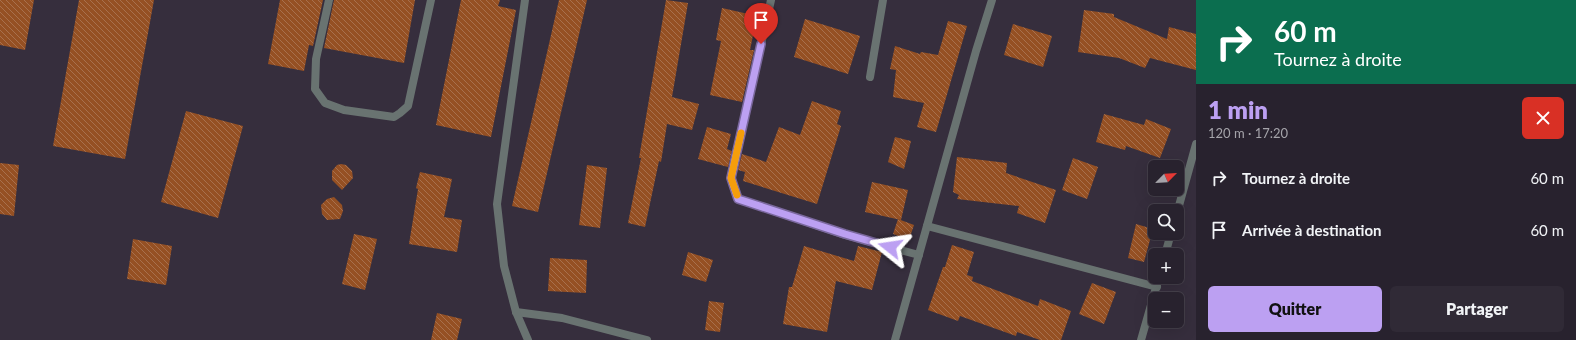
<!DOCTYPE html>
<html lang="fr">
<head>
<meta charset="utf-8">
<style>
	body { margin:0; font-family:Lato,sans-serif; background:#302a36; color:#f1f3f6; height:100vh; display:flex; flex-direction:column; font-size:15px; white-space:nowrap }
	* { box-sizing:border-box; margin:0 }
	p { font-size:13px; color:#a5a4aa }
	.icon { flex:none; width:22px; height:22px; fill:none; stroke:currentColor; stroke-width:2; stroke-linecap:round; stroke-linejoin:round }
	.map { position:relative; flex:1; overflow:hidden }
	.side { display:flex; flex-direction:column; background:#28222e; width:380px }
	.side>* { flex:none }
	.banner { background:#0b6e4f; color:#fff; overflow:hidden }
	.needle { width:26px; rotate:66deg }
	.fabs { position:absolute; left:1148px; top:160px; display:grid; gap:8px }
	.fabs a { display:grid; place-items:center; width:36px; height:36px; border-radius:6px; background:#28222e; box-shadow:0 4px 16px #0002,0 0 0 1px #443f4a; font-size:20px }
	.pin { position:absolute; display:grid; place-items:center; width:34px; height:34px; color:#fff; margin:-41px -17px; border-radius:50% 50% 50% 0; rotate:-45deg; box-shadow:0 0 4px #0007 }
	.pin .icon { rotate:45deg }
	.me { position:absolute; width:44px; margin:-22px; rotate:285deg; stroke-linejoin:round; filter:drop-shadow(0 0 3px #0008) }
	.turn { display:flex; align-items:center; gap:14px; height:84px; padding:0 12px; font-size:18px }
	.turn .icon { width:52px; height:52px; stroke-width:2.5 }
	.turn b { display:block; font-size:28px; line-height:34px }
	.round { display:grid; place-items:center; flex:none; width:42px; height:42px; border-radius:6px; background:#302a36 }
	.head { display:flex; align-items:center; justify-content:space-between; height:68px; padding:0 12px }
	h1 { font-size:24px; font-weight:800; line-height:30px; color:#bca0f2 }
	.action { display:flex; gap:8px; margin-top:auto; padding:8px 12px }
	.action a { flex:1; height:46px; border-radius:6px; background:#bca0f2; color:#111; font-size:16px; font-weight:800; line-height:46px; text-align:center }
	.action a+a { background:#302a36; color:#f1f3f6 }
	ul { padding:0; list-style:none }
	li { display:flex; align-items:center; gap:12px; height:52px; padding:0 12px }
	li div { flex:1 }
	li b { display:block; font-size:15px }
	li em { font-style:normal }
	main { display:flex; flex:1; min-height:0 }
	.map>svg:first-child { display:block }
	.building { fill:url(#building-back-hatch) }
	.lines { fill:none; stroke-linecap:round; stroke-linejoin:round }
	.service { stroke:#697371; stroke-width:8 }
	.minor { stroke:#697371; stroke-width:8 }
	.tertiary { stroke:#697371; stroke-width:8 }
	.route-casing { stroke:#7a689d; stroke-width:10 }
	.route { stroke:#bca0f2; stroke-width:7 }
	.slow { stroke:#f59e0b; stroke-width:7 }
</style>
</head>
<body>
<main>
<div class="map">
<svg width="1196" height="340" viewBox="0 0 1196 340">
	<defs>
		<pattern id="building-back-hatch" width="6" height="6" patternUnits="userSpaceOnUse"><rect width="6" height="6" fill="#955023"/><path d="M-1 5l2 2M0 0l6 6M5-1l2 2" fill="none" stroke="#a8704d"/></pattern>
	</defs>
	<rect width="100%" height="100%" fill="#362e3d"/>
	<g class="building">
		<polygon points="0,0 34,0 25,50 0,45"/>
		<polygon points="79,0 154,0 125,159 53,146"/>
		<polygon points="280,0 323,0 313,46 309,45 304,71 268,64"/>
		<polygon points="334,0 415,0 404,63 324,48"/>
		<polygon points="461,0 500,0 498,6 516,10 491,137 436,125"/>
		<polygon points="559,0 587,0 538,212 512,206"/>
		<polygon points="666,0 688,3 672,97 699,104 692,130 667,124 661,162 659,161 645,227 628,223 641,158 639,158"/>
		<polygon points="722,8 757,16 750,50 754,50 742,102 710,95 721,41 716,40"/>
		<polygon points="1084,10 1114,14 1114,17 1167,39 1169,27 1196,34 1196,70 1150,58 1145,68 1119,58 1078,52"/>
		<polygon points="805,19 860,36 848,74 794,57"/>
		<polygon points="948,21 967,26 936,132 917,127 924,103 893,97 896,70 890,69 895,46 920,54 921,52 938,55"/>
		<polygon points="1013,24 1052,36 1043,67 1004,55"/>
		<polygon points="812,101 841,111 837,124 841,126 817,204 743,181 745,172 738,170 742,154 766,162 779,127 800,135"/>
		<polygon points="186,111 243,126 218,218 161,202"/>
		<polygon points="1104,114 1144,125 1146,119 1171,129 1160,158 1126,146 1125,150 1096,142"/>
		<polygon points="707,127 731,134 727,149 732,151 728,167 698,159"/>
		<polygon points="895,137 911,141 904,169 888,162"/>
		<polygon points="957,157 1007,163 1006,173 1056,190 1045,223 1017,213 1019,206 957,199 959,195 953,192"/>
		<polygon points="1073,158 1098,167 1087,199 1062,190"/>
		<polygon points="0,163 19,165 14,216 0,214"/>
		<polygon points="341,164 346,165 352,171 353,178 342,190 332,180 332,171 337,165"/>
		<polygon points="587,165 607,168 600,228 579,225"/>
		<polygon points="420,172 452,179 444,217 462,220 457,252 409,244 418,189 416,188"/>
		<polygon points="872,182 908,190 901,220 865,212"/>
		<polygon points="334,197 342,205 343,211 340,219 327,220 322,214 321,205 327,199"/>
		<polygon points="898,219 914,225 909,240 893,234"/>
		<polygon points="1136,224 1153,229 1144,262 1128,258"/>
		<polygon points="354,234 377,239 365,290 342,284"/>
		<polygon points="133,239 172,246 166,285 127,279"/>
		<polygon points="952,245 974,252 967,275 973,277 972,281 1038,306 1040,299 1071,311 1061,340 1040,340 1017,332 1016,336 960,316 958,321 928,310 943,267 945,267"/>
		<polygon points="804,246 854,261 858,246 882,252 872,290 836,281 827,332 783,324 789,287 792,287"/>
		<polygon points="688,252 713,260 706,282 682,275"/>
		<polygon points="550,258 587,260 586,293 548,291"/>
		<polygon points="1092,283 1116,292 1104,324 1079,314"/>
		<polygon points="709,301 724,303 720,332 705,330"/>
		<polygon points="437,313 462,319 457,340 431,340"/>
	</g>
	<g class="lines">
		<g class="service">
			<polyline points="329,0 316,59 315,89 325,103 344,110 394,117 400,113 408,106 431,0"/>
			<polyline points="870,77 883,0"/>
		</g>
		<g class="minor">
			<polyline points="771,0 731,178 738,199 845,235 919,255"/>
			<polyline points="1177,213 1196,144"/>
			<polyline points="927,226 1157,287"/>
			<polyline points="1165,255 1171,233"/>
			<polyline points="516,312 562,318 647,340"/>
			<polyline points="895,340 976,51 992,0"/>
			<polyline points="1141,340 1159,277"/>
		</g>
		<polyline class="tertiary" points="525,0 497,204 504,266 516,312 528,340"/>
	</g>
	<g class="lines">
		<g class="route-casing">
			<polyline id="route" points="761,44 731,178 738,199 845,234 890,247"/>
		</g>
		<use href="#route" class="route"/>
		<polyline class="slow" points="737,195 731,178 741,133"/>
	</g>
</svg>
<div class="fabs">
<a><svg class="needle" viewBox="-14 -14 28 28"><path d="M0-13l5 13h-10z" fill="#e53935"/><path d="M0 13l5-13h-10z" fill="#a5a4aa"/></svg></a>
<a><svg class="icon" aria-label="search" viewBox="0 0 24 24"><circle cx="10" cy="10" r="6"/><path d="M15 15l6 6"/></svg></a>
<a>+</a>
<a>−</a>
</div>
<div class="pin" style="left:761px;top:44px;background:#d93025"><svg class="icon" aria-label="arrive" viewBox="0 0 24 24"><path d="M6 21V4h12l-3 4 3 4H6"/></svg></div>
<svg class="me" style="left:890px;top:247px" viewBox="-20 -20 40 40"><path d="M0-17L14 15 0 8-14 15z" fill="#bca0f2" stroke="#fff" stroke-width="4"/></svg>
</div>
<section class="side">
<div class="banner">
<div class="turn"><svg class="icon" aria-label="right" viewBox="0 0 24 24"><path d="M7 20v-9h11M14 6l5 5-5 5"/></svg><div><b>60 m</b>Tournez à droite</div></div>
</div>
<div class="head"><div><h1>1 min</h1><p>120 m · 17:20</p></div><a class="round" style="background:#d93025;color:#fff"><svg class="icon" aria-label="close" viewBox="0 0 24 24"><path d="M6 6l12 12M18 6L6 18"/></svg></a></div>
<ul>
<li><svg class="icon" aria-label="right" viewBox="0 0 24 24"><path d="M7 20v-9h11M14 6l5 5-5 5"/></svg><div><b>Tournez à droite</b></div><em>60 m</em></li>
<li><svg class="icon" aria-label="arrive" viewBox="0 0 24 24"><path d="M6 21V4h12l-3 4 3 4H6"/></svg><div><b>Arrivée à destination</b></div><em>60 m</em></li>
</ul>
<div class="action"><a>Quitter</a><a>Partager</a></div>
</section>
</main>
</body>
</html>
